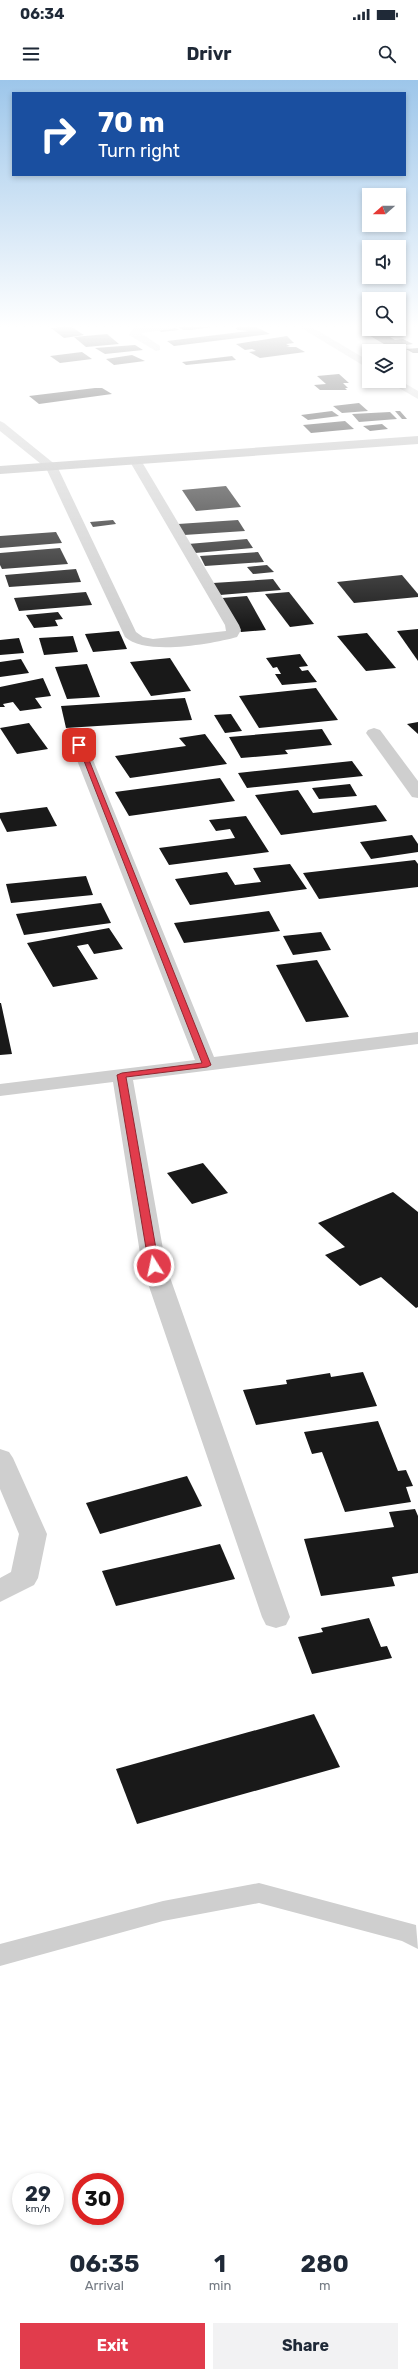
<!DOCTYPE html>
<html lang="en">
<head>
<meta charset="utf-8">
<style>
	body { margin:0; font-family:Rubik,sans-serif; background:#f2f2f3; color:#1f2937; height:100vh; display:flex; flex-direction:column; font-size:15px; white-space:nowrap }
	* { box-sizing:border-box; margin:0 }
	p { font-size:13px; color:#747a83 }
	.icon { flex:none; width:22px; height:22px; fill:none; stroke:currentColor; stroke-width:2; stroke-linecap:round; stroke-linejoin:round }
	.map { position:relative; height:2157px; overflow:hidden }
	.panel { display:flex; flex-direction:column; background:#fff; flex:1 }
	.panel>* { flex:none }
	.banner { position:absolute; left:12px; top:12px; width:394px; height:84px; border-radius:0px; box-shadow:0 2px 6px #0003; background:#1a4fa0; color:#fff; overflow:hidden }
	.needle { width:26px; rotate:249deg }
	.fabs { position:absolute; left:362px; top:108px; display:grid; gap:8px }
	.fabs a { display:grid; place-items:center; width:44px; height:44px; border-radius:0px; background:#fff; box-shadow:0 2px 6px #0003; font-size:20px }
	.speed { position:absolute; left:12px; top:2093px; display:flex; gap:8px; font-size:20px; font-weight:700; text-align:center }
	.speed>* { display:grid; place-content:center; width:52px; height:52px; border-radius:50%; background:#fff; box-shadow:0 2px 6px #0003; line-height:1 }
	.speed small { font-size:10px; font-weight:400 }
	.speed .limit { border:6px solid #d22; background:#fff; color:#111 }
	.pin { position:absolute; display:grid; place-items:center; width:34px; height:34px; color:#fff; margin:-17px; border-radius:8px; box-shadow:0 2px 6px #0006 }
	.me { position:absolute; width:44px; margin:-22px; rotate:350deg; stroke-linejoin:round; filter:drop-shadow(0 0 3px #0008) }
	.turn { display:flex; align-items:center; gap:14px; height:84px; padding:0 20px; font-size:18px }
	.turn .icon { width:52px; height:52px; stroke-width:2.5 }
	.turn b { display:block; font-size:28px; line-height:34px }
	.eta { display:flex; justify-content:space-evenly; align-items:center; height:68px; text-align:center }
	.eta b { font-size:24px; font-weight:700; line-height:28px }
	.cta { display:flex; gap:8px; margin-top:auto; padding:8px 20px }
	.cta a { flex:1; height:46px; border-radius:0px; background:#e13c4c; color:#fff; font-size:16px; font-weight:700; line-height:46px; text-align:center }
	.cta a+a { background:#f2f2f3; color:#1f2937 }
	.status { display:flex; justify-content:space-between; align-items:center; height:28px; padding:0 20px; background:#fff; direction:ltr }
	.status svg { height:11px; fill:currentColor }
	header { display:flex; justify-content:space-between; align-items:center; height:52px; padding:0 20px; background:#fff; font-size:18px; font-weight:700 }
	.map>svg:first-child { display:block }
	.building { fill:#191919 }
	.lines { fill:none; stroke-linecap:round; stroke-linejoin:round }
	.lane { fill:#cfcfcf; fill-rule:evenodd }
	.street { fill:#cfcfcf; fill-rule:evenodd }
	.secondary { fill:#bcbcbc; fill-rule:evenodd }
	.route { fill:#e13c4c; stroke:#922731 }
</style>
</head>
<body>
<div class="status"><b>06:34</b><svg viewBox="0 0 49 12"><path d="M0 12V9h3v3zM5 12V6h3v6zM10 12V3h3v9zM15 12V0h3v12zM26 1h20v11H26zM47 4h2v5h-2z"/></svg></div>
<header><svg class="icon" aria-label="menu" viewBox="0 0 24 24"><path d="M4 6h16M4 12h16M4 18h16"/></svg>Drivr<svg class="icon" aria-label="search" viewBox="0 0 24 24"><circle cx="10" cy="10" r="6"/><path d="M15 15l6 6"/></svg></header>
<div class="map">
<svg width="418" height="2157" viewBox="0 0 418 2157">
	<rect width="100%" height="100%" fill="#fff"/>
	<g class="building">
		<polygon points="70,246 84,255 64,258 51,248"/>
		<polygon points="173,246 179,250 161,252 156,248"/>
		<polygon points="177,246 211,246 213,247 190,250 183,250"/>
		<polygon points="236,246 258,246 256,247 270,254 174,266 167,261 249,251 238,250 235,248 238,248"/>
		<polygon points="388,252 396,256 390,257 395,260 403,259 413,264 389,267 367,254"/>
		<polygon points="107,254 119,264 86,267 74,257"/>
		<polygon points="287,256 294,263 286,264 290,266 286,267 296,267 305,272 260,278 249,272 256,271 252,269 245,270 236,264"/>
		<polygon points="135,265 143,270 105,274 95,268"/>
		<polygon points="418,268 418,273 413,273 406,269"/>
		<polygon points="82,272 92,279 60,283 50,276"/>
		<polygon points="132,275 145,281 114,285 106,279"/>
		<polygon points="232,276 236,280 186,285 182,282"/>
		<polygon points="339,294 349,303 343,303 348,308 345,308 347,310 320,310 314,305 326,304 317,296"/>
		<polygon points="95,308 102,308 112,314 39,324 29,316"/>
		<polygon points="359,323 368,331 342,333 333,326"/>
		<polygon points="332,331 339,336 308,340 301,335"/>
		<polygon points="395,331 400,331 407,339 402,339"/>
		<polygon points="390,332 397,339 359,342 352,334"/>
		<polygon points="345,341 354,349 311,353 303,345"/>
		<polygon points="382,344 388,349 370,351 363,346"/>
		<polygon points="226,406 241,427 196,431 182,410"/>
		<polygon points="113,440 116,444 93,447 90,442"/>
		<polygon points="238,440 245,451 184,455 178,444"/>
		<polygon points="56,452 62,463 0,468 0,456"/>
		<polygon points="247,459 253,468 195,473 188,464"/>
		<polygon points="60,468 68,484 2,489 0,485 0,473"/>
		<polygon points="258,472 264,482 205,486 200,476"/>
		<polygon points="267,485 274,492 253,494 247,487"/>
		<polygon points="76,489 81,502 9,507 5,495"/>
		<polygon points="402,495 418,514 418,517 354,523 337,502"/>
		<polygon points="273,499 281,510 220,515 213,503"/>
		<polygon points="86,512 92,525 19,531 14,518"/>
		<polygon points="289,512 314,544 290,547 265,514"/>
		<polygon points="247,516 266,550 241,552 222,518"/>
		<polygon points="58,532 63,539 55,540 58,546 34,548 26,535"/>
		<polygon points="418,549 418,581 397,551"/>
		<polygon points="119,551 127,569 93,572 85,554"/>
		<polygon points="367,553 396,588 366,591 337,556"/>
		<polygon points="73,556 78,572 44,575 39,558"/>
		<polygon points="19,558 24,573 0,575 0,560"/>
		<polygon points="300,574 308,586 299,587 302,591 308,590 317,602 282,605 275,594 281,594 277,587 273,588 266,578"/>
		<polygon points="170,578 191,611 151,616 130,582"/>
		<polygon points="21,579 29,593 0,597 0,582"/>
		<polygon points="87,584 100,617 67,619 55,587"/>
		<polygon points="43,598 51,616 35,618 42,628 20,631 13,622 3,624 5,627 0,627 0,607"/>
		<polygon points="316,608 338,640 259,648 239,616"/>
		<polygon points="185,618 192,640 66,648 61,626"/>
		<polygon points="231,634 242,651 225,653 214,635"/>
		<polygon points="418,642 418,654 407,644"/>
		<polygon points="29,643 48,669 17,674 0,648"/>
		<polygon points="322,649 332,665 285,670 288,674 241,678 229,657"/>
		<polygon points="205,654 227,684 130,698 115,676 186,666 179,658"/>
		<polygon points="352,681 363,696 247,708 238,693"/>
		<polygon points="220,698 235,721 129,736 115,712"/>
		<polygon points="350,704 357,716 319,719 312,708"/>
		<polygon points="298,710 313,733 376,725 387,741 281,755 255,715"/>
		<polygon points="47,727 57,746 7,752 0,738 0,733"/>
		<polygon points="246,736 269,772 169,785 159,768 235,758 230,749 216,751 209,740"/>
		<polygon points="412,755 418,764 418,772 371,779 360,762"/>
		<polygon points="415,780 418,784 418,807 319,819 303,793"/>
		<polygon points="290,784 307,809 190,825 175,799 227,792 235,805 261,802 253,788"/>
		<polygon points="86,796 93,815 11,823 6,804"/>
		<polygon points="101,823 111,843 24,855 16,834"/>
		<polygon points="269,831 280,851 184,863 174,843"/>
		<polygon points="109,848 123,869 94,874 88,864 77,866 98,899 53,907 27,863"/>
		<polygon points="321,852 331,870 293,875 283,856"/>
		<polygon points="317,880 349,937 306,942 276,885"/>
		<polygon points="0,923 1,923 12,974 0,975"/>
		<polygon points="203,1083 228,1113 192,1124 167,1093"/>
		<polygon points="393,1112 418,1132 418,1227 416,1228 381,1197 360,1206 325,1175 345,1167 318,1143"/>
		<polygon points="363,1292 377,1326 256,1345 243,1310 287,1304 286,1300 330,1293 331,1297"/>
		<polygon points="378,1341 398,1391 406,1390 413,1406 406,1407 411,1422 345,1432 322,1372 312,1374 304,1352"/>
		<polygon points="187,1396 202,1426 100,1454 86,1423"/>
		<polygon points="415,1429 418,1436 418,1493 392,1497 395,1506 321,1516 304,1459 394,1447 389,1432"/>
		<polygon points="220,1464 235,1499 116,1526 102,1491"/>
		<polygon points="369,1538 381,1567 387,1566 392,1578 312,1594 298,1557 323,1552 321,1548"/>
		<polygon points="314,1634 340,1687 137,1744 116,1689"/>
	</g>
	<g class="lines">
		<polygon class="lane" points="259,1803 416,1845 418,1869 402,1861 259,1823 163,1841 0,1886 0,1864 163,1821"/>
		<g class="street">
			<polygon points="177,246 172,249 141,253 160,266 160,270 156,271 129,255 133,248 137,247"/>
			<polygon points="298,246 310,246 369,281 369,289"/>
			<polygon points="399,300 418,311 418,319 387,301"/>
			<path d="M 0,341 L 4,343 L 57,386 L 136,552 L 143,557 L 153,559 L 226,551 L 225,545 L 129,380 L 131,377 L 139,377 L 239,545 L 241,550 L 237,557 C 212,564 145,576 125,557 L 46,388 L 0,351 Z"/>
			<polygon points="374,648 380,650 418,701 418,718 412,717 366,653 368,650"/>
			<polygon points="79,660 85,662 87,665 214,977 418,952 418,964 133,1000 166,1186 290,1537 286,1545 276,1548 266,1545 262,1537 142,1186 113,1002 0,1016 0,1004 195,980 71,665 73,662"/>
			<polygon points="0,1369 9,1372 13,1378 47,1454 38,1498 34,1505 0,1522 0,1498 11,1492 19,1454 0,1409"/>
		</g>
		<polygon class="secondary" points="418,356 418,364 0,394 0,386"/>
	</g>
	<linearGradient id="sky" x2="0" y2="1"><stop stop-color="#9dc6ea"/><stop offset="0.45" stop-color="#fff"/><stop offset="1" stop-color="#fff" stop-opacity="0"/></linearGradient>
	<rect width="418" height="548" fill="url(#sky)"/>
	<polygon class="route" points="77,663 83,665 211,985 207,987 126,997 159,1186 154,1189 149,1186 117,995 122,993 202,983"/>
</svg>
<div class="fabs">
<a><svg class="needle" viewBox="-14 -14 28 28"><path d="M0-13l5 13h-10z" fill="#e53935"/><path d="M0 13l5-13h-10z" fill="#747a83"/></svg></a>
<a><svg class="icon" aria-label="sound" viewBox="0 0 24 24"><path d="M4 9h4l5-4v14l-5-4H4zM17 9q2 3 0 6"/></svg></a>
<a><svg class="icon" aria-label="search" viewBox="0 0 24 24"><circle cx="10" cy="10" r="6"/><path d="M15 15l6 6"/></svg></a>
<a><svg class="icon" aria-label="layers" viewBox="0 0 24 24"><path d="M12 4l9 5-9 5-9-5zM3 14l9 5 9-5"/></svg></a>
</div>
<div class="speed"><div>29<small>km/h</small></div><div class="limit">30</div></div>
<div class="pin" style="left:79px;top:665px;background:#d93025"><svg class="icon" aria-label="arrive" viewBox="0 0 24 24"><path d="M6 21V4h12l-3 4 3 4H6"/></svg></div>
<svg class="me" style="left:154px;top:1186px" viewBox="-20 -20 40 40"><circle r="17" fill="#e13c4c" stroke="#fff" stroke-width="3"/><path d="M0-11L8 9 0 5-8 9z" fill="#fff"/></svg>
<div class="banner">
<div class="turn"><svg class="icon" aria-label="right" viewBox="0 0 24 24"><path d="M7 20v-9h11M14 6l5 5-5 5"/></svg><div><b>70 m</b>Turn right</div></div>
</div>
</div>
<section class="panel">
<div class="eta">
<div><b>06:35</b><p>Arrival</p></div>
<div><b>1</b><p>min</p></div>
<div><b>280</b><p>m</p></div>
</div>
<div class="cta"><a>Exit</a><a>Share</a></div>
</section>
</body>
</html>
